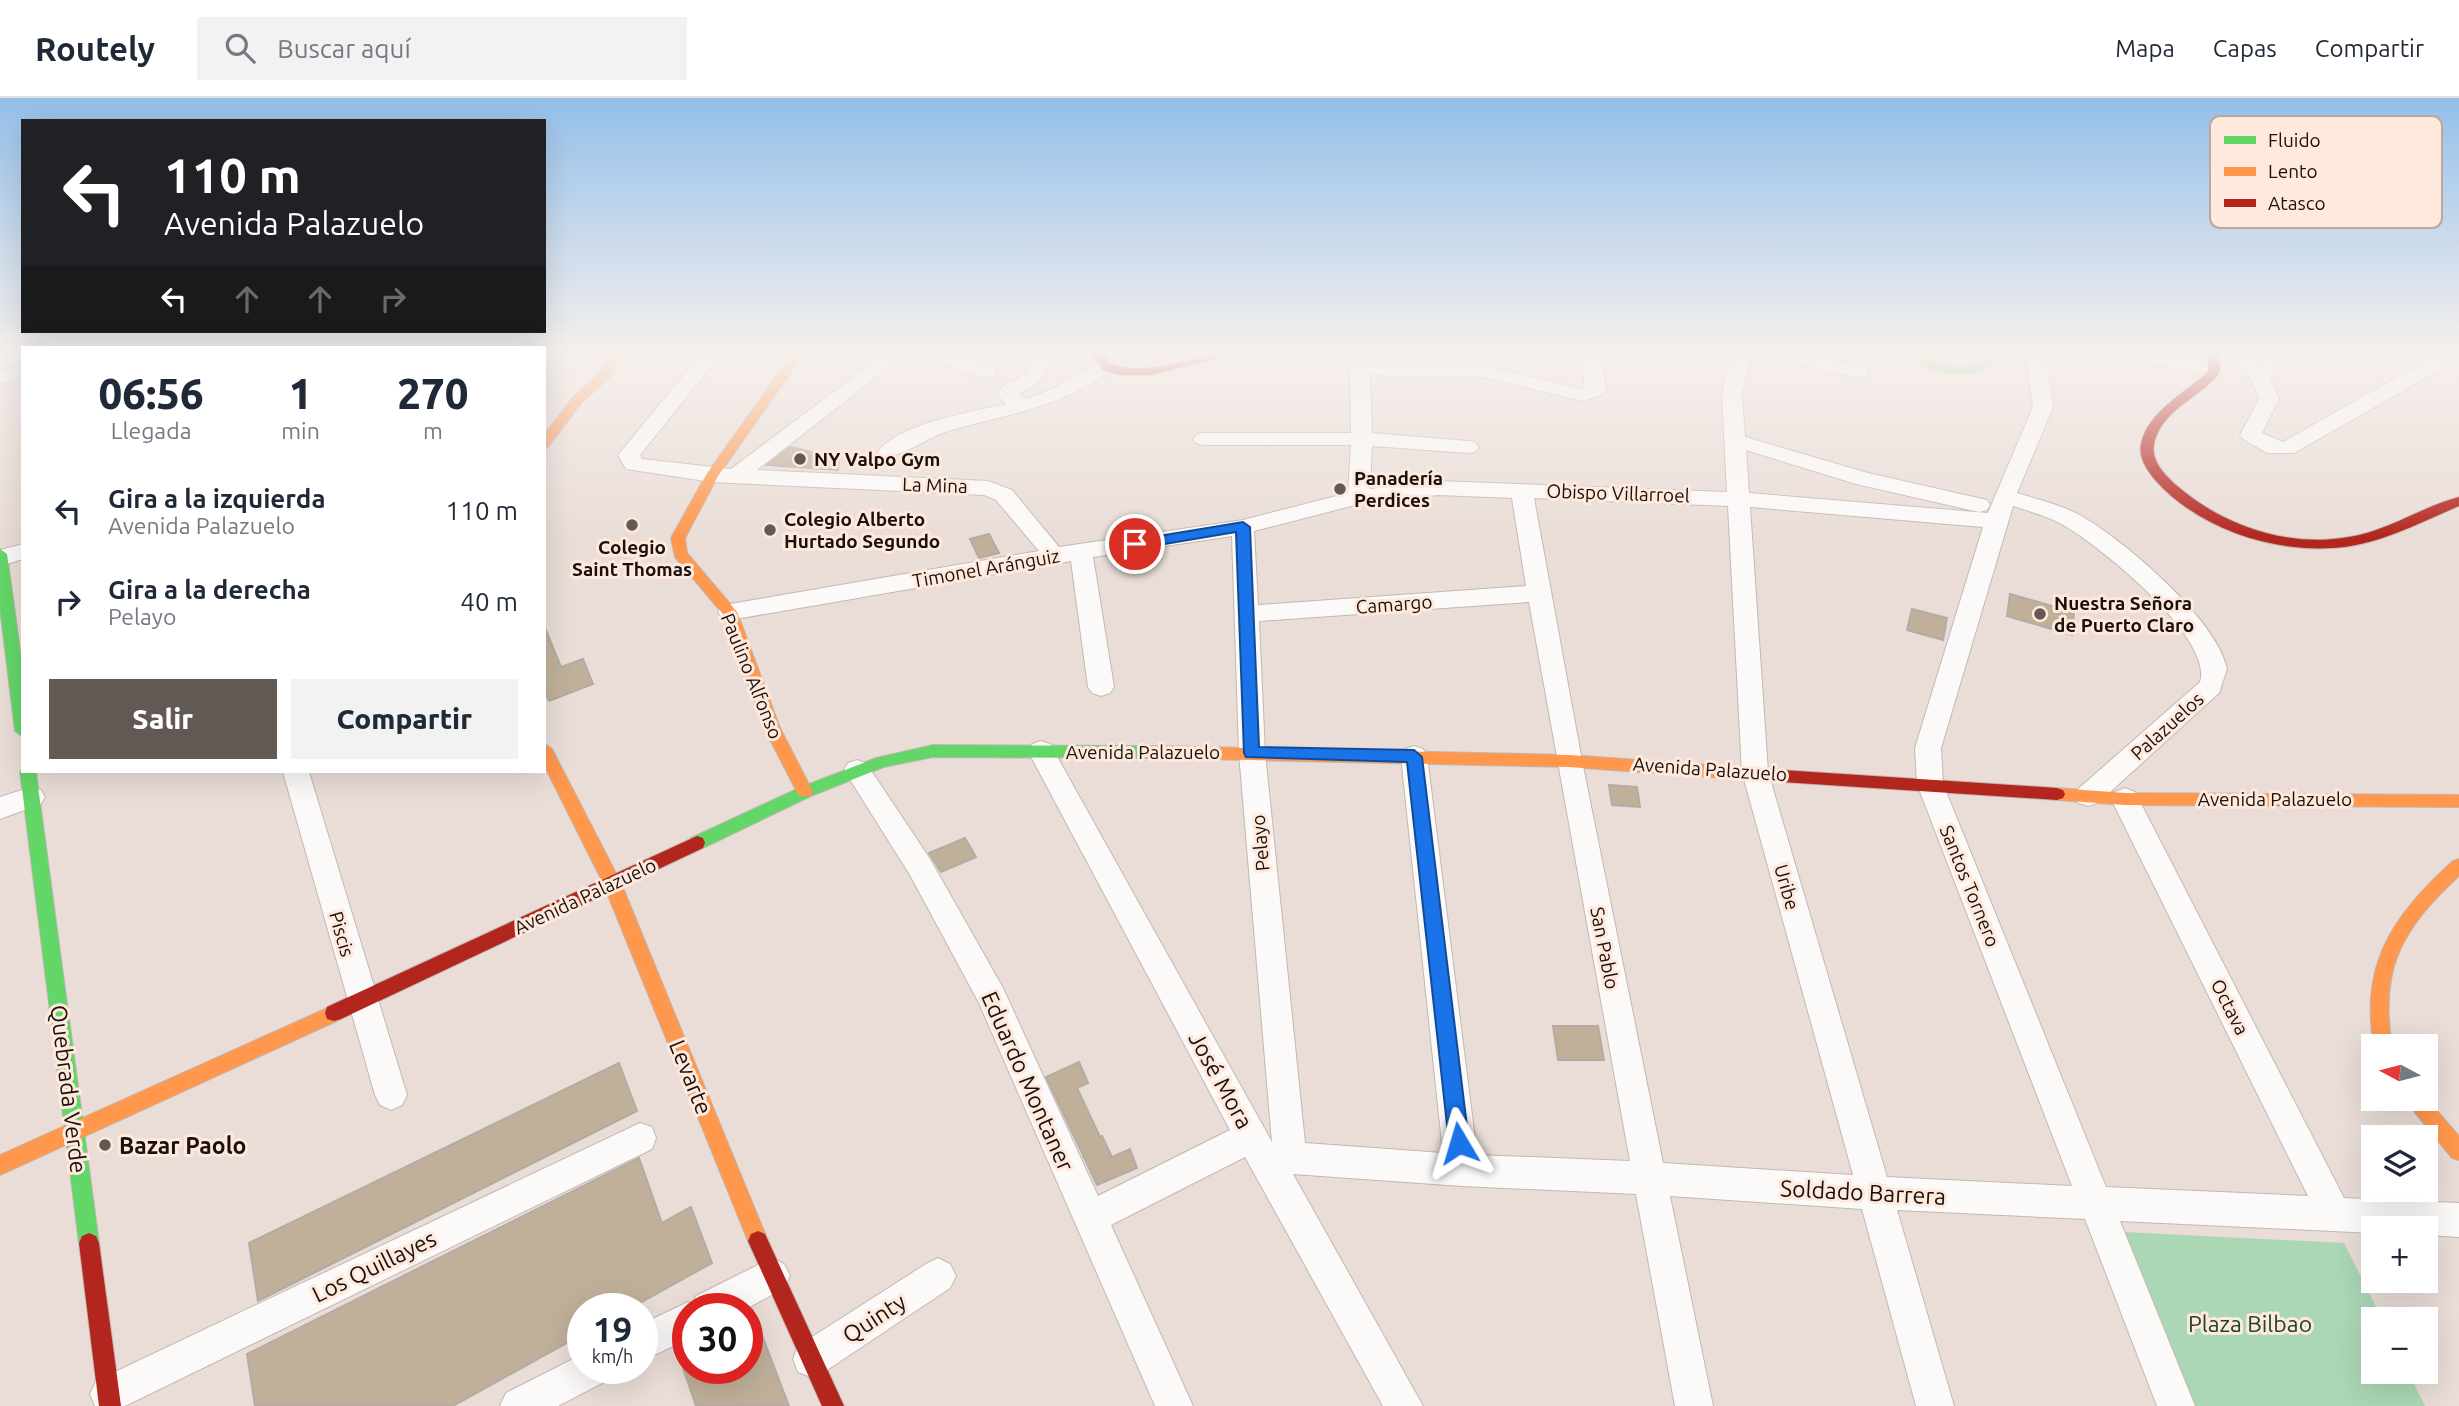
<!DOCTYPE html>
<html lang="es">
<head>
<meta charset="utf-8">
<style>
	body { margin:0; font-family:Ubuntu,sans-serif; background:#f2f2f3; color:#1f2937; height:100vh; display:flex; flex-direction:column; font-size:26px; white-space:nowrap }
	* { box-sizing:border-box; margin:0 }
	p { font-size:23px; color:#747a83 }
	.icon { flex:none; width:38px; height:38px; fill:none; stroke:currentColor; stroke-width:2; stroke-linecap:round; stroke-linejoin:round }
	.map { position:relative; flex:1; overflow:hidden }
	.drawer { position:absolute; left:21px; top:248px; width:525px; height:427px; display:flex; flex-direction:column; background:#fff; border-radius:0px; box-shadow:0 7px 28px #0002 }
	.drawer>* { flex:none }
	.guide { position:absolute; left:21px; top:21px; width:525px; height:214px; border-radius:0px; box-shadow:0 7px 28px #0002; background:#202124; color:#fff; overflow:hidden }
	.needle { width:46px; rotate:277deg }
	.buttons { position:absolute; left:2361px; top:936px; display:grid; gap:14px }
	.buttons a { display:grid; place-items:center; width:77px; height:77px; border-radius:0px; background:#fff; box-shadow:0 7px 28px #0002; font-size:35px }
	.speed { position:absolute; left:567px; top:1195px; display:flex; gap:14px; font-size:35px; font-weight:700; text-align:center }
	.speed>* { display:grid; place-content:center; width:91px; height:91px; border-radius:50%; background:#fff; box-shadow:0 7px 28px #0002; line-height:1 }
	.speed small { font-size:18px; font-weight:400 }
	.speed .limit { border:10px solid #d22; background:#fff; color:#111 }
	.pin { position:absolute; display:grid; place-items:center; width:60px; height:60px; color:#fff; margin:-30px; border:4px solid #fff; border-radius:50%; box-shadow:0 2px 7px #0007 }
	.me { position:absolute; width:77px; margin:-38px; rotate:353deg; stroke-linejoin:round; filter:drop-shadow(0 0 5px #0008) }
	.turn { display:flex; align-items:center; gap:24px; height:147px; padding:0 28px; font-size:32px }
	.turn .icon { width:91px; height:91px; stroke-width:2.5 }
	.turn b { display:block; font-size:49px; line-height:60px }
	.lanes { display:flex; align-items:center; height:66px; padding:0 28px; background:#0003; justify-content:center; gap:35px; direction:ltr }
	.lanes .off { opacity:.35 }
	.eta { display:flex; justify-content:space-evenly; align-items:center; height:119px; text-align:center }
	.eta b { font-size:42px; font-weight:800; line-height:49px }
	.action { display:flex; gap:14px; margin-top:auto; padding:14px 28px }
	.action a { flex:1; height:80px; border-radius:0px; background:#625854; color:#fff; font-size:28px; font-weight:800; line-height:80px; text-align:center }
	.action a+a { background:#f2f2f3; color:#1f2937 }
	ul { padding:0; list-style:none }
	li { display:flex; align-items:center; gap:21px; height:91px; padding:0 28px }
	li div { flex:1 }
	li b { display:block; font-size:26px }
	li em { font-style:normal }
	header { display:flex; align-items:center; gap:42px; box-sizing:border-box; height:98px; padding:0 35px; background:#fff; border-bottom:2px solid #e0e1e3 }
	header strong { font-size:33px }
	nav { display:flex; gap:38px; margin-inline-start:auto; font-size:24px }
	.search { width:490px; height:63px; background:#f2f2f3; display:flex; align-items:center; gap:18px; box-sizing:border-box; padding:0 24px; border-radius:0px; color:#747a83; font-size:26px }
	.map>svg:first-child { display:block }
	.green { fill:#abd7b5 }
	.building { fill:#c0b09a; stroke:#b3aba5; stroke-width:2 }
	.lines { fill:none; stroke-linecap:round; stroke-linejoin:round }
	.street-casing { stroke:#c2b8b3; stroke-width:2 }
	.fast-casing { stroke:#c2b8b3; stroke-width:2 }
	.slow-casing { stroke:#c2b8b3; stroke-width:2 }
	.jam-casing { stroke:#c2b8b3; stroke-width:2 }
	.street { fill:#fcfaf9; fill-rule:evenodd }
	.fast { fill:#63d668; fill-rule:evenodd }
	.slow { fill:#ff974d; fill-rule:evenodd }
	.jam { fill:#b3261e; fill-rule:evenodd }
	.route { fill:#1a73e8; stroke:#114b97; stroke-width:2 }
	.poi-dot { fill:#625854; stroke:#ffe8dc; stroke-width:2.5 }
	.labels { text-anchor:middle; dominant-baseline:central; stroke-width:6; stroke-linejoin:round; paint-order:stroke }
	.poi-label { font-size:19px; font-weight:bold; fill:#18110d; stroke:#ffe8dc; text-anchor:start }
	.street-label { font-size:19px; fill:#18110d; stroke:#ffe8dc }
	.near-street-label { font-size:23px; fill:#18110d; stroke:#ffe8dc }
	.near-poi-label { font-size:23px; font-weight:bold; fill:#18110d; stroke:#ffe8dc; text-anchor:start }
	.near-park-label { font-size:23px; fill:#1d452c; stroke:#ffe8dc }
	.key { fill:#ffe8dc; stroke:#baa89e; stroke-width:2 }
	.key-label { font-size:19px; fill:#18110d }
</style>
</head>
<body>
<header>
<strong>Routely</strong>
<div class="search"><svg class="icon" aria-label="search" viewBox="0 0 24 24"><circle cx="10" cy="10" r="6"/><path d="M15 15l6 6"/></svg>Buscar aquí</div>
<nav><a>Mapa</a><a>Capas</a><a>Compartir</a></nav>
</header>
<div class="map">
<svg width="2459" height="1308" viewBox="0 0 2459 1308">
	<rect width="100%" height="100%" fill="#eaddd7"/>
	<polygon class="green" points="2124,1134 2344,1145 2382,1221 2373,1222 2373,1274 2408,1274 2425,1308 2191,1308"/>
	<g class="building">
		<polygon points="790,349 839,360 838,372 767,367"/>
		<polygon points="989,436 999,455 979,460 970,441"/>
		<polygon points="2010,496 2074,514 2072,537 2007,518"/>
		<polygon points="1912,511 1947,520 1943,542 1907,532"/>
		<polygon points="545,530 561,569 583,561 593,586 549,603 544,592"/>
		<polygon points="1609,687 1637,689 1640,709 1612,707"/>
		<polygon points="965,740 976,759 941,774 929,755"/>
		<polygon points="1553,928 1598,928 1604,962 1558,962"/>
		<polygon points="1079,964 1088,985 1077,990 1100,1039 1102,1038 1112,1059 1130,1051 1137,1070 1097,1087 1046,979"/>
		<polygon points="619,965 637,1013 258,1203 249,1145"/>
		<polygon points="639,1060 662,1125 691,1109 712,1165 629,1211 583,1211 583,1236 453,1308 255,1308 247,1256"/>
		<polygon points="752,1211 789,1308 696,1308 683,1270 747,1270 747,1213"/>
	</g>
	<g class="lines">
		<g class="street-casing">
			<g id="street">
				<path d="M 701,256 L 721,256 L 640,357 L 642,361 L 731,371 L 884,256 L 906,256 L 757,372 L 988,383 L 1012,392 L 1059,449 L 1243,422 L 1348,395 L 1351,347 L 1203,347 L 1196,345 L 1193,341 L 1196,337 L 1203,335 L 1351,335 L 1350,271 L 1353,267 L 1481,267 L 1581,291 L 1585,289 L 1580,256 L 1600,256 L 1606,292 L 1603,296 L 1583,303 L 1481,279 L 1370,277 L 1372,335 L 1468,343 L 1475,344 L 1479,349 L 1475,354 L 1468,355 L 1372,348 L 1370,391 L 1438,383 L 1727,394 L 1722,296 L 1732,256 L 1752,256 L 1742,296 L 1745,339 L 1868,375 L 1987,402 L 1990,407 L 1987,412 L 1979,414 L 1856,386 L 1746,352 L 1749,395 L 1988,415 L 2033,309 L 2026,256 L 2046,256 L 2053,309 L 2017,395 C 2040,402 2063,407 2083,419 C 2126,444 2217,522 2227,571 L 2219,595 L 2098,705 L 2088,708 L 2078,705 L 2075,698 L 2078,691 L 2200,584 C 2214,541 2102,450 2068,430 C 2051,419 2031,414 2013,408 L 1941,650 L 1943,686 L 2106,1089 L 2308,1098 L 2111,701 L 2115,694 L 2125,690 L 2135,694 L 2344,1100 L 2459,1105 L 2459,1139 L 2426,1137 L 2426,1130 L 2373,1130 L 2373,1135 L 2120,1123 L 2195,1308 L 2157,1308 L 2085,1121 L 1897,1112 L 1954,1308 L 1916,1308 L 1862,1111 L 1670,1098 L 1713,1308 L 1675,1308 L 1636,1096 L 1462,1088 L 1293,1076 L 1423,1308 L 1383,1308 L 1245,1059 L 1111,1127 L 1193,1308 L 1155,1308 L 979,905 L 910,777 L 844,672 L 848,665 L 857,662 L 866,665 L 930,761 L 1003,890 L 1098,1098 L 1230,1032 L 1028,653 L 1032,646 L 1041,643 L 1050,646 L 1272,1044 L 1239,655 L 1232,438 L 1093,459 L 1114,589 L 1110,595 L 1101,598 L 1092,595 L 1088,589 L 1071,463 L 730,522 L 722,520 L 718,514 L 722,508 L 730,506 L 1039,453 L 996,402 L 984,397 L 712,384 L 626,371 L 618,357 ZM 1438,397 L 1512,400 L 1526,488 L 1258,507 L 1254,433 L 1359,406 ZM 1534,400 L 1728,408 L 1742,674 L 1853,1077 L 1663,1065 L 1582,663 ZM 1750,409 L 1983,429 L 1915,650 L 1917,686 L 2072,1088 L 1887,1079 L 1768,674 ZM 1529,504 L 1630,1063 L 1477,1057 L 1427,658 L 1423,651 L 1414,648 L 1405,651 L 1401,658 L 1443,1055 L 1305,1045 L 1265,655 L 1259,523 Z"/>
				<polygon points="926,256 954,256 994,271 997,275 994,279 980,279 928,260"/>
				<path d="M 1036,256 L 1056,256 L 1036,287 L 1018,296 L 1026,301 L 1057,289 L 1098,264 L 1105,262 L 1115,268 C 1110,275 1101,279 1093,284 C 1048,313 996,318 945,334 C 928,340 895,362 882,359 L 878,354 C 898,325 973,314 1006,306 L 998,298 C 999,284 1015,286 1023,277 C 1028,271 1032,263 1036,256 Z"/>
				<polygon points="1769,256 1806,256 1866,270 1869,274 1866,278 1859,280 1771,260"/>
				<polygon points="2111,256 2162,256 2215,264 2222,266 2225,270 2222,274 2215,276 2120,262"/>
				<polygon points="2231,256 2251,256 2259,266 2265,256 2284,256 2270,279 2279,301 2262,335 2283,344 2438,256 2459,256 2459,261 2294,355 2267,355 2243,341 2240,337 2259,301 2251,281"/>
				<polygon points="23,267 23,279 0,286 0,274"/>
				<polygon points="23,446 23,461 0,468 0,452"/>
				<polygon points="283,674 309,674 407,997 402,1007 391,1012 380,1007 375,997"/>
				<polygon points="31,689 41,692 45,699 41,706 0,721 0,699"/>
				<polygon points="640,1025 652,1029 656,1040 652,1051 125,1308 95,1308 90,1296 96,1283"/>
				<polygon points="772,1160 784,1166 790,1178 784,1190 746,1211 688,1211 688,1241 642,1263 642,1226 688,1204 693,1206 696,1198"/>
				<polygon points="938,1160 950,1166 956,1178 950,1190 824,1274 811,1279 798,1274 793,1261 798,1248 926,1166"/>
				<polygon points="583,1256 583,1270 611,1270 606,1283 558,1308 500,1308 506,1295"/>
			</g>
		</g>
		<g class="fast-casing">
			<g id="fast">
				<path d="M 1909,256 C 1929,256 1940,268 1958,270 C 1976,271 1988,256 2006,256 C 1979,284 1937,281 1909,256 Z"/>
				<polygon points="0,451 7,456 23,574 23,639 15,633 0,511"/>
				<polygon points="933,647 1154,648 1162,654 1154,660 933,659 884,669 811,698 703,750 691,750 689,745 691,740 799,690 876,660"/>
				<polygon points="23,670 23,674 36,674 99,1145 96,1152 89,1155 82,1152 79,1145 20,674"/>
			</g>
		</g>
		<g class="slow-casing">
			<g id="slow">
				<polygon points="609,256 621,256 608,281 582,304 548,349 544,350 544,337 574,298 599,276"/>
				<polygon points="792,256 804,256 718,378 685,440 687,455 737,514 780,630 813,694 811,698 799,698 764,630 723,516 675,459 671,440 706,377"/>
				<polygon points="544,645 552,651 621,785 768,1143 765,1150 758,1153 751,1150 603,785 544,667"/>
				<polygon points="1154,648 1569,657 1737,669 1743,671 1745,675 1743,679 1737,681 1569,669 1154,660 1146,654"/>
				<polygon points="2057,690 2125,695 2459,697 2459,709 2125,707 2057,702 2051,700 2049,696 2051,692"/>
				<path d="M 2459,761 L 2459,778 C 2402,831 2379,870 2392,948 L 2374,948 C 2359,866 2394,816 2453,763 Z"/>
				<polygon points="334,907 341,909 343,915 341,921 0,1077 0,1057"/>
				<polygon points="2426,1000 2459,1038 2459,1062 2452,1060 2404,1001"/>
			</g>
		</g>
		<g class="jam-casing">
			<g id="jam">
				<path d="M 1091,256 L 1103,256 L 1111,266 C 1151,280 1194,256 1235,256 L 1150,277 L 1119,277 L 1103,272 Z"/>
				<path d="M 2205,256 L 2217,256 L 2221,270 L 2217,278 C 2198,300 2164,312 2155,342 C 2149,361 2164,376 2176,387 C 2223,428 2288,450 2349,439 C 2388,433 2421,409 2459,399 L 2459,408 C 2419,425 2377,448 2332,450 C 2271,454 2199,430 2157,384 C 2148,374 2138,360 2141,346 C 2147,315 2184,295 2206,276 L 2209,270 Z"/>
				<polygon points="1737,669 2057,690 2063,692 2065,696 2063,700 2057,702 1737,681 1731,679 1729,675 1731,671"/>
				<polygon points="697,738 703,740 705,745 703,750 341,921 334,923 327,921 325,915 327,909"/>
				<polygon points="758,1133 765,1136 844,1308 822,1308 748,1143 751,1136"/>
				<polygon points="89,1135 96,1138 99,1145 121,1308 99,1308 79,1145 82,1138"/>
			</g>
		</g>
		<use href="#street" class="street"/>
		<use href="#fast" class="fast"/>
		<use href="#slow" class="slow"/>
		<use href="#jam" class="jam"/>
	</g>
	<linearGradient id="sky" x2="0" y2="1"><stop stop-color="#94bfea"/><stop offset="0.58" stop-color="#f6f0ed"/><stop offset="1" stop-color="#f6f0ed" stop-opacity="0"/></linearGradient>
	<rect width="2459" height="439" fill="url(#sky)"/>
	<polygon class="route" points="1243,424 1250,429 1259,649 1414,652 1422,659 1469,1045 1466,1051 1459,1054 1452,1051 1449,1045 1407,664 1246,659 1244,655 1236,434 1135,451 1128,446 1135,442"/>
	<g class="poi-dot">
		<circle cx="800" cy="361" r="7"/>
		<circle cx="1340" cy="391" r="7"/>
		<circle cx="632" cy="427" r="7"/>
		<circle cx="770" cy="432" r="7"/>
		<circle cx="2040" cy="516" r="7"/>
		<circle cx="105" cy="1047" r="7"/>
	</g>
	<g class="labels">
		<g class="poi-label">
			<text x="814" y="361">NY Valpo Gym</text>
			<text x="1354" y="380">Panadería<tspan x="1354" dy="22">Perdices</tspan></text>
			<text x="784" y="421">Colegio Alberto<tspan x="784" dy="22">Hurtado Segundo</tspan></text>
			<text x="632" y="449" text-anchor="middle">Colegio<tspan x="632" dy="22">Saint Thomas</tspan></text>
			<text x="2054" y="505">Nuestra Señora<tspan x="2054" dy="22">de Puerto Claro</tspan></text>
		</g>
		<g class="street-label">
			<text transform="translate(935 387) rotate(2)">La Mina</text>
			<text transform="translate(1618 395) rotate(2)">Obispo Villarroel</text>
			<text transform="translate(986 470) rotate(-10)">Timonel Aránguiz</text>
			<text transform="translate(1394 506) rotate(-4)">Camargo</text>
			<text transform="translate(752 578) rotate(68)">Paulino Alfonso</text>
			<text transform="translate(2167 628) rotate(-42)">Palazuelos</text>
			<text x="1143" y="654">Avenida Palazuelo</text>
			<text transform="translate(1710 671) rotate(4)">Avenida Palazuelo</text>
			<text x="2275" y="701">Avenida Palazuelo</text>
			<text transform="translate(1260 745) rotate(-95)">Pelayo</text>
			<text transform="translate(1970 788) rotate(68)">Santos Tornero</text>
			<text transform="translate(1787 789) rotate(74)">Uribe</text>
			<text transform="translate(585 798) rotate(-25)">Avenida Palazuelo</text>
			<text transform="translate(342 836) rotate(74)">Piscis</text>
			<text transform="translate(1605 850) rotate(79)">San Pablo</text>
			<text transform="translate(2230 909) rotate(63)">Octava</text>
		</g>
		<g class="near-street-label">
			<text transform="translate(691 979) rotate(68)">Levarte</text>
			<text transform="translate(1221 982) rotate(61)">José Mora</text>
			<text transform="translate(1028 983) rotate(66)">Eduardo Montaner</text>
			<text transform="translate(69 991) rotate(83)">Quebrada Verde</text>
			<text transform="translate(1863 1094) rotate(3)">Soldado Barrera</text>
			<text transform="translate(374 1168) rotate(-26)">Los Quillayes</text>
			<text transform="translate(874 1220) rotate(-33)">Quinty</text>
		</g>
		<g class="near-poi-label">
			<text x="119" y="1047">Bazar Paolo</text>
		</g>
		<g class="near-park-label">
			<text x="2250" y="1225">Plaza Bilbao</text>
		</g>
	</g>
	<rect x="2210" y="18" width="232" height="112" rx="10" class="key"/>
	<rect x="2224" y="38" width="32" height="8" fill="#63d668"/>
	<rect x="2224" y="69" width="32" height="9" fill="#ff974d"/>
	<rect x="2224" y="101" width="32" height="8" fill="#b3261e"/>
	<g class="key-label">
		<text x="2268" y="49">Fluido</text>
		<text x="2268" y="80">Lento</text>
		<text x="2268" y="112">Atasco</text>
	</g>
</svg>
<div class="buttons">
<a><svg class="needle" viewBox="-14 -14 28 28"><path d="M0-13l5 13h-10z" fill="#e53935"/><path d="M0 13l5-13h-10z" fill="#747a83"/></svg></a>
<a><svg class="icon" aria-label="layers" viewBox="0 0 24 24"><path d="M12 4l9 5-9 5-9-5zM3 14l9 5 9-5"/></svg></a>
<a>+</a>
<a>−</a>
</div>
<div class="speed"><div>19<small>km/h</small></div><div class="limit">30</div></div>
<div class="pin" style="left:1135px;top:446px;background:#d93025"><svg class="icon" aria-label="arrive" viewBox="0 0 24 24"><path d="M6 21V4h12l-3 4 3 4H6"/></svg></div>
<svg class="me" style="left:1459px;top:1045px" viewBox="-20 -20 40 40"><path d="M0-17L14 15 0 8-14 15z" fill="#1a73e8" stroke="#fff" stroke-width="4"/></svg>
<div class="guide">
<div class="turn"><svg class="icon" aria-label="left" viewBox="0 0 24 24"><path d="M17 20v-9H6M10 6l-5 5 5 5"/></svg><div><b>110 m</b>Avenida Palazuelo</div></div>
<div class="lanes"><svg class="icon" aria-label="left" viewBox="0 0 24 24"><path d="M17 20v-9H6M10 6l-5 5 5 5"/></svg><svg class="icon off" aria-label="ahead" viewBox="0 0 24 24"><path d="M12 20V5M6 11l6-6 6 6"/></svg><svg class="icon off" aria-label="ahead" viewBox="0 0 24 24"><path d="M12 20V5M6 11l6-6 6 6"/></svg><svg class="icon off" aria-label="right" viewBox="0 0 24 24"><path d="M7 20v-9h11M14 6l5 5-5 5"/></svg></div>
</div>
<section class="drawer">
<div class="eta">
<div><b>06:56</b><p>Llegada</p></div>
<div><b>1</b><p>min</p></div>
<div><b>270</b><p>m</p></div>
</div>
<ul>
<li><svg class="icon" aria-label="left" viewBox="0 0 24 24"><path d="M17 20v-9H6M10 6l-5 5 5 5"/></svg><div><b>Gira a la izquierda</b><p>Avenida Palazuelo</p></div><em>110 m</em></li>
<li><svg class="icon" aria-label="right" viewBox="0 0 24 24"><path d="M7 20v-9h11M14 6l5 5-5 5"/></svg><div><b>Gira a la derecha</b><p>Pelayo</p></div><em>40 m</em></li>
</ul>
<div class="action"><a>Salir</a><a>Compartir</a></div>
</section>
</div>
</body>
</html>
